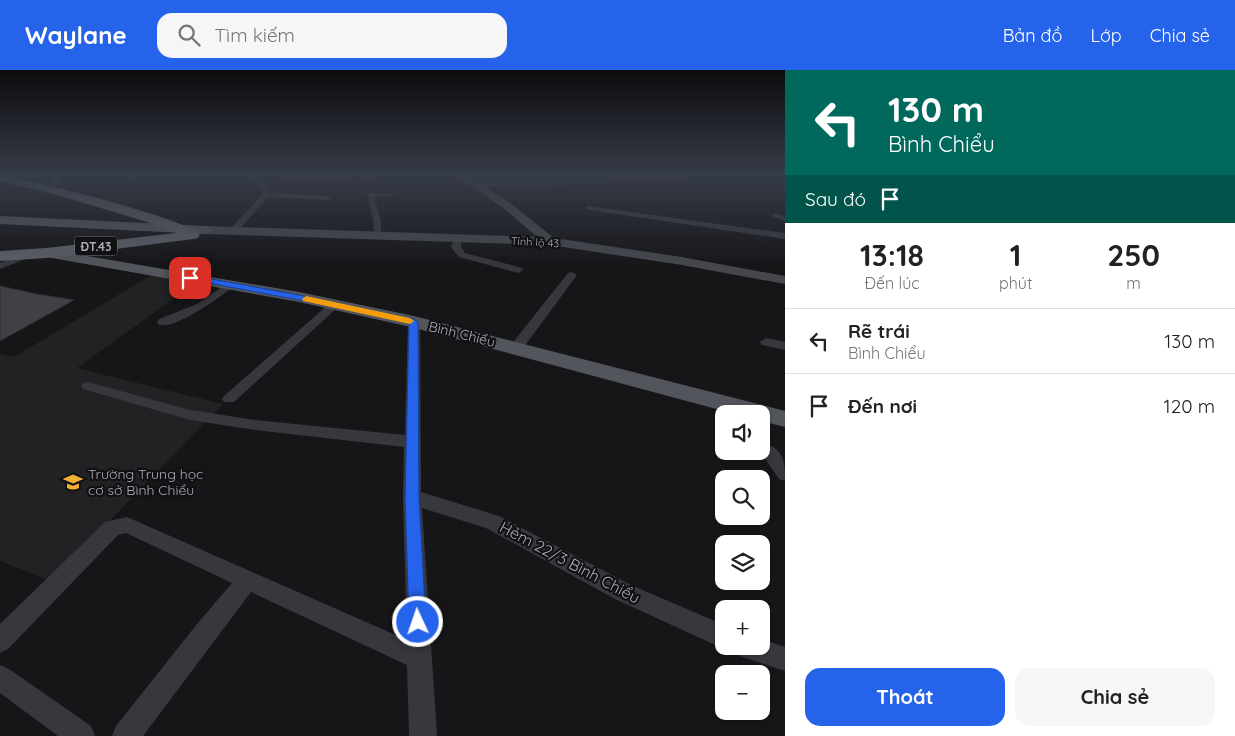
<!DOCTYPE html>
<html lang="vi">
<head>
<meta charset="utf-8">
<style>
	body { margin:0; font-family:Quicksand,sans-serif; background:#f6f6f6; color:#222; height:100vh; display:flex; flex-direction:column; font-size:19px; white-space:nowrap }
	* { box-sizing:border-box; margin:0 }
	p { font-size:16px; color:#767676 }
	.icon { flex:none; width:28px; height:28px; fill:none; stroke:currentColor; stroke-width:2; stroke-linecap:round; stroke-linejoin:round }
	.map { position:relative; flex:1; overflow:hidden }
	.details { display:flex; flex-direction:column; background:#fff; width:450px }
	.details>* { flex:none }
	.hud { background:#00695c; color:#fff; overflow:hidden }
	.tools { position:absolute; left:715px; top:335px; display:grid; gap:10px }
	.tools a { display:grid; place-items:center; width:55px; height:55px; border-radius:10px; background:#fff; box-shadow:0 1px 4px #0004; font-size:25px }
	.pin { position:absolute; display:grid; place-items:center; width:42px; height:42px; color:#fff; margin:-21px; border-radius:10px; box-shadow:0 2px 8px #0006 }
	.me { position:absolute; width:55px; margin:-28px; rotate:357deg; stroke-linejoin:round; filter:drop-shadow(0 0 4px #0008) }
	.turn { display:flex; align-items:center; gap:18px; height:105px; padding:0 20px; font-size:22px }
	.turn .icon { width:65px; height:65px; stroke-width:2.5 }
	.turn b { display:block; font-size:35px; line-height:42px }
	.then { display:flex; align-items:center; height:48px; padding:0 20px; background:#0003; gap:10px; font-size:19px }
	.eta { display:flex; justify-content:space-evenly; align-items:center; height:85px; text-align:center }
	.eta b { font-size:30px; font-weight:700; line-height:35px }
	.button { display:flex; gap:10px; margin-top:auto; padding:10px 20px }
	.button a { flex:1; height:58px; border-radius:15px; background:#2563eb; color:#fff; font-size:20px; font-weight:700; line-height:58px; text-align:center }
	.button a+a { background:#f6f6f6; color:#222 }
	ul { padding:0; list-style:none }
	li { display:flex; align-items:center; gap:15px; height:65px; padding:0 20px; border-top:1px solid #e0e0e0 }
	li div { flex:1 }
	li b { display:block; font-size:19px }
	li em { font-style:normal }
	header { display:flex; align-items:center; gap:30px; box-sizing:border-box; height:70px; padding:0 25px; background:#2563eb; color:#fff }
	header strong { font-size:24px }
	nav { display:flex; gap:28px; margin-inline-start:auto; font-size:18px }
	.search { width:350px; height:45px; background:#f6f6f6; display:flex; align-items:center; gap:12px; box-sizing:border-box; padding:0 18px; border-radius:15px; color:#767676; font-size:19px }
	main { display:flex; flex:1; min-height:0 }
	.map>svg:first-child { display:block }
	.built { fill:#222225 }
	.building { fill:#404145; stroke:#303034 }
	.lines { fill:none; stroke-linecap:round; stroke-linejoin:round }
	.minor { fill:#37383d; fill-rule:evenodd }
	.secondary { fill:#45474d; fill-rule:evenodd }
	.primary { fill:#53555c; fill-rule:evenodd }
	.trunk { fill:#5b5e65; fill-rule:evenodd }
	.route { fill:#2563eb; stroke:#184099 }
	.slow { fill:#f59e0b }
	.labels { text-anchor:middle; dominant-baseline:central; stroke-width:4.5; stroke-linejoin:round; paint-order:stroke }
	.far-street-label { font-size:11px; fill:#a8adb8; stroke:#111113 }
	.shield { fill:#111113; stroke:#7b7e86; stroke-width:1 }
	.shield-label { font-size:12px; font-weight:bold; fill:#a8adb8 }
	.street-label { font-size:14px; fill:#a8adb8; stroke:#111113 }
	.poi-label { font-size:14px; fill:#a8adb8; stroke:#111113; text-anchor:start }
	.near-street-label { font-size:16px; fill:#a8adb8; stroke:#111113 }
</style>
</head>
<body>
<header>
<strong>Waylane</strong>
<div class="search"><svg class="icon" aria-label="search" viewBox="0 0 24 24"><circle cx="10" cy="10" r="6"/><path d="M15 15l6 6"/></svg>Tìm kiếm</div>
<nav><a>Bản đồ</a><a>Lớp</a><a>Chia sẻ</a></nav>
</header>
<main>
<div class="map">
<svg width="785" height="666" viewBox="0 0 785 666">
	<rect width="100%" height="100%" fill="#161618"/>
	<polygon class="built" points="155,203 198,211 77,298 223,334 51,511 0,491 0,284 14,287"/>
	<polygon class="building" points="0,216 37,224 74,230 0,271"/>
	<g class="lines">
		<g class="minor">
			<polygon points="49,104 55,104 61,112 46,119 42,119 42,117 54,111"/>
			<polygon points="130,104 136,104 136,113 131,112"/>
			<path d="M 243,104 C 255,104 265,111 270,123 L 328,126 L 332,128 L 328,130 L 268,127 L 236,163 L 230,163 L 230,159 L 262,125 L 262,121 L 253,109 Z"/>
			<polygon points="328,104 349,105 346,107 283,110 280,108 283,106"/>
			<polygon points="366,104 391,104 364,108 361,106"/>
			<polygon points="404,104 442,104 439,106 407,106"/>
			<polygon points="663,104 693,104 690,106 546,116 476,117 473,115 476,113 546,112"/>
			<polygon points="367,123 390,123 394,125 390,127 374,127 381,150 381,168 374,166 373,150"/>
			<polygon points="587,136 785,163 785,169 590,140 586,138"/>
			<polygon points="773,143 785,146 785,151 773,147"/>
			<polygon points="458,166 462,169 461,177 465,183 522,198 523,200 518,203 459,187 451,177 454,169"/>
			<polygon points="30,181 33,182 33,186 0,199 0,193"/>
			<polygon points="572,202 577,205 521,281 511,281 510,278 511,275 568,203"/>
			<path d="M 229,212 L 234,215 L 233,217 C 218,228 177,259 159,255 L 157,252 L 159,249 L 197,234 Z"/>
			<polygon points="334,232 340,235 338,237 234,332 224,332 222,329 224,326 330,233"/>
			<polygon points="414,248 420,252 421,422 499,446 631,515 724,555 724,576 730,576 724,579 615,529 486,458 422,438 437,666 409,666 407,595 251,522 143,666 112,666 116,656 197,554 232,513 126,463 118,465 8,579 0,583 0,554 105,452 127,447 407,570 403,427 404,377 255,360 190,350 83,319 81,316 83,313 88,312 190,340 255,350 405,365 408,252"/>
			<polygon points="766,268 785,272 785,280 762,275 760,272"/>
			<path d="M 768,375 C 785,380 785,396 785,411 L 779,409 L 760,381 L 762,377 Z"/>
			<polygon points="761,569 785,577 785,601 737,585 734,576 761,576"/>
			<polygon points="0,595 9,599 91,656 95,666 58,666 0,623"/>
		</g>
		<polygon class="secondary" points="455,104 466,104 514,136 554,168 682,187 785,206 785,214 682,195 550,175 206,164 200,160 206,156 537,167 506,140"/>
		<g class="primary">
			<polygon points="0,146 206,156 213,160 206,164 0,154"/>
			<polygon points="46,179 299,222 414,246 785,341 785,357 761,351 761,344 735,344 411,257 299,232 41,186 39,183 41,180"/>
		</g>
		<path class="trunk" d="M 0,105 C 28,109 189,149 200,165 L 198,168 L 193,169 L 46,188 L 0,191 L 0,181 L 46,178 L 176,163 L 141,150 L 57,125 L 0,111 Z"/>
	</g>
	<linearGradient id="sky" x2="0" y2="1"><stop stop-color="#0c0c0d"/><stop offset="0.53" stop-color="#363c48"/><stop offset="1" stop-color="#363c48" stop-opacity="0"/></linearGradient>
	<rect width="785" height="197" fill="url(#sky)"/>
	<polygon class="route" points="190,205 299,225 414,249 418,252 419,427 426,552 424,558 418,561 411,558 409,552 405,427 409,253 299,230 187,209 186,208"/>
	<polygon class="slow" points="306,226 410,248 414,251 410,254 303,231 302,229"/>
	<defs>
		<g id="school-bare" transform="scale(1.5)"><path d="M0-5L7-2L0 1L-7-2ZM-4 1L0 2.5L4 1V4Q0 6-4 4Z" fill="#f2b134" stroke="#111113" stroke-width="2.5" paint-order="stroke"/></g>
	</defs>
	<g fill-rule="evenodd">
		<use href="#school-bare" x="73" y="412"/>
	</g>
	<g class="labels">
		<g class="far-street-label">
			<text transform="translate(535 172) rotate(3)">Tỉnh lộ 43</text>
		</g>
		<rect class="shield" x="75" y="166.5" width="42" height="19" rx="4"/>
		<g class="shield-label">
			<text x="96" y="176">ĐT.43</text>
		</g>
		<g class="street-label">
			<text transform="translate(462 264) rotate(14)">Bình Chiểu</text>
		</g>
		<g class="poi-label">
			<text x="88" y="404">Trường Trung học<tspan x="88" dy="16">cơ sở Bình Chiểu</tspan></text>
		</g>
		<g class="near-street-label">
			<text transform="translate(570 492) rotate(28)">Hẻm 22/3 Bình Chiểu</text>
		</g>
	</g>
</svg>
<div class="tools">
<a><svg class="icon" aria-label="sound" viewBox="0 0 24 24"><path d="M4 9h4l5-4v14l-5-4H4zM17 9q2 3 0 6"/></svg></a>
<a><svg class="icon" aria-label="search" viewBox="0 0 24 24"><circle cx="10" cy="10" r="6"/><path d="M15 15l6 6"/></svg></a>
<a><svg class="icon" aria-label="layers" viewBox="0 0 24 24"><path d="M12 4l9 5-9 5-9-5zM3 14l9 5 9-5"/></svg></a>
<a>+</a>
<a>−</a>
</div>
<div class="pin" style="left:190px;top:208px;background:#d93025"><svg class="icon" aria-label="arrive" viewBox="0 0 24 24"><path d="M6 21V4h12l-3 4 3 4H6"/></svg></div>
<svg class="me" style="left:418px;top:552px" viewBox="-20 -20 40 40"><circle r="17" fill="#2563eb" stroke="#fff" stroke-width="3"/><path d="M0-11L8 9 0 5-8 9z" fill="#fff"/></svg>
</div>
<section class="details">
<div class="hud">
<div class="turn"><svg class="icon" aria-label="left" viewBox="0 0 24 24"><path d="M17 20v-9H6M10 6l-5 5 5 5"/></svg><div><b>130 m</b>Bình Chiểu</div></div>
<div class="then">Sau đó<svg class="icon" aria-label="arrive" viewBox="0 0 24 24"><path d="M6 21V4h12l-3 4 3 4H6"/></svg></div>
</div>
<div class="eta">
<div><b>13:18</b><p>Đến lúc</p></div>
<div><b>1</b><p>phút</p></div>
<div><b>250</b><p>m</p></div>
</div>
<ul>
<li><svg class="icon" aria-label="left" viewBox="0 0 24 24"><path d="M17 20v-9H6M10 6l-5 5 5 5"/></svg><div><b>Rẽ trái</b><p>Bình Chiểu</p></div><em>130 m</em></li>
<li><svg class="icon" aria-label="arrive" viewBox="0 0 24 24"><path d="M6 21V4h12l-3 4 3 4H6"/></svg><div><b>Đến nơi</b></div><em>120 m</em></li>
</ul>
<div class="button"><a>Thoát</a><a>Chia sẻ</a></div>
</section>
</main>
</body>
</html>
